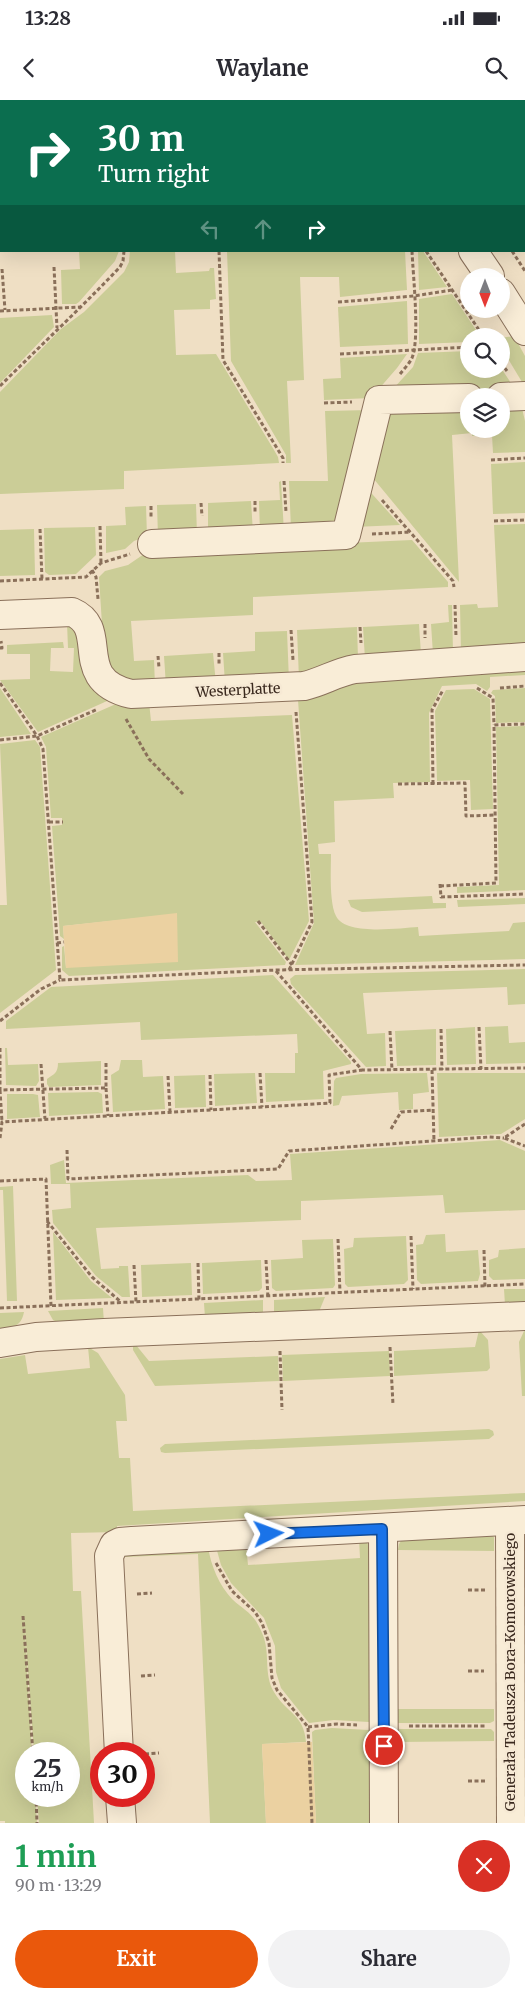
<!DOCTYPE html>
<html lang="en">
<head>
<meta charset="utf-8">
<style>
	body { margin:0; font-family:Merriweather,serif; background:#f2f2f3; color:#2b2b33; height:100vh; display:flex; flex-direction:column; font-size:19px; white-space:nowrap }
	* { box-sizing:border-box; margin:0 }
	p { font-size:16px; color:#7c7c81 }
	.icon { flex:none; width:28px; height:28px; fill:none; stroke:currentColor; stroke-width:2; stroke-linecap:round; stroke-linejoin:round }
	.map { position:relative; height:1723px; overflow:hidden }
	.panel { display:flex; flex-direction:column; background:#fff; flex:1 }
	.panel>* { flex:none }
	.hud { position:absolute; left:0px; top:0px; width:525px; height:152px; box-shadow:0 5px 20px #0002; background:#0b6e4f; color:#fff; overflow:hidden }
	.needle { width:32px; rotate:180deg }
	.tools { position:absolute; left:460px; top:168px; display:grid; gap:10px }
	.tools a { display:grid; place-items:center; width:50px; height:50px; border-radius:50%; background:#fff; box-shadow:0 5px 20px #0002; font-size:25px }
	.speed { position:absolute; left:15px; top:1642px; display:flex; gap:10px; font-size:25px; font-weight:700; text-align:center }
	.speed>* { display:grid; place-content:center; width:65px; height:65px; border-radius:50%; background:#fff; box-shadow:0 5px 20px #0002; line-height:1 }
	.speed small { font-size:12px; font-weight:400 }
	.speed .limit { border:8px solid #d22; background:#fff; color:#111 }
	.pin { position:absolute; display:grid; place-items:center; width:42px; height:42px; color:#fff; margin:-21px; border:2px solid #fff; border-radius:50%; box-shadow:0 1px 5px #0007 }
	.me { position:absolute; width:55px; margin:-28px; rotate:87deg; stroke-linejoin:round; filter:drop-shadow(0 0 4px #0008) }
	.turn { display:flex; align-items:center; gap:18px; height:105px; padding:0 15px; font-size:22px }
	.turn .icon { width:65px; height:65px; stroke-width:2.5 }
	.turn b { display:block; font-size:35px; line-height:42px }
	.lanes { display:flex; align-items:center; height:48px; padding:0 15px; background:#0003; justify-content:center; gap:25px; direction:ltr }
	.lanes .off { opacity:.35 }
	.round { display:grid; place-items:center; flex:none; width:52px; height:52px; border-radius:26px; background:#f2f2f3 }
	.summary { display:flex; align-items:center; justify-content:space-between; height:85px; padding:0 15px }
	h1 { font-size:30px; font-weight:700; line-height:38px; color:#1e9e55 }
	.cta { display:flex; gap:10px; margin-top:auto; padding:10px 15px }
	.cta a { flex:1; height:58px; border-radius:30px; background:#ea580c; color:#fff; font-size:20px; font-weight:700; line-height:58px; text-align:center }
	.cta a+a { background:#f2f2f3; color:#2b2b33 }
	.status { display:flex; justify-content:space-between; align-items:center; height:35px; padding:0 25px; background:#fff; direction:ltr }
	.status svg { height:14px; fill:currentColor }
	header { display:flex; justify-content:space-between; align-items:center; height:65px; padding:0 15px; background:#fff; font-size:22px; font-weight:700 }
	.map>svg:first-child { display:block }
	.green { fill:#cbcd97 }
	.sand { fill:#ebd1a1 }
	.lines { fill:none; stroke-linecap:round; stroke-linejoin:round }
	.minor-casing { stroke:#8a705a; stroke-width:30 }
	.path { stroke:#8a705a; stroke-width:3; stroke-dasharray:4 2.5; stroke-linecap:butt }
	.minor { stroke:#f9edd7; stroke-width:28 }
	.route-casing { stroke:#114b97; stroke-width:12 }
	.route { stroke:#1a73e8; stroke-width:9 }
	.labels { text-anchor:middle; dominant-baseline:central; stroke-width:5; stroke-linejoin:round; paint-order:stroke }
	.street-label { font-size:14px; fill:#3a291e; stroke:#f6e9d4 }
</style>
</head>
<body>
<div class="status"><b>13:28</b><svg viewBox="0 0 49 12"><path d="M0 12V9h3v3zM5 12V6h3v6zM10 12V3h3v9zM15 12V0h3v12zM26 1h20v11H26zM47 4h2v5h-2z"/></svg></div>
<header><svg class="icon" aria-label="back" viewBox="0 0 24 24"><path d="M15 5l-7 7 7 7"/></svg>Waylane<svg class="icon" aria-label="search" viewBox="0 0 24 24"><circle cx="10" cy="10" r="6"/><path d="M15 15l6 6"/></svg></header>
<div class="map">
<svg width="525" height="1723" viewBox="0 0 525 1723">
	<rect width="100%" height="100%" fill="#efdfc4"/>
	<g class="green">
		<polygon points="79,151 119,151 115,161 79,202 76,204 62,204 61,170 80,169"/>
		<polygon points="130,151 175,151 176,173 209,171 210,168 214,168 216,199 210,200 210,209 174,210 176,255 216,254 274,350 278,357 279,363 124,371 124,389 0,394 0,292 61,229 84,212 124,172 129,162"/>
		<polygon points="227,151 405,151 407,190 340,197 339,177 300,177 304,280 287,281 291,363 286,363 286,355 231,261"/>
		<polygon points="418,151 423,151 447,187 419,190"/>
		<polygon points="452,194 480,236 469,236 469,242 419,244 419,199"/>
		<polygon points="407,201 408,244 340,247 338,207"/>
		<polygon points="52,215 54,227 0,283 0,218"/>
		<polygon points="514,236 525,256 525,287 501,247 501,238"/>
		<polygon points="469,251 469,269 501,268 515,289 393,294 393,289 413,267 418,253"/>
		<polygon points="407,254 397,268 371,298 324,300 323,279 341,278 340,258"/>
		<polygon points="501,304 521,304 525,321 525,352 493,353 492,335 472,336 472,333 452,335 459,482 368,372 383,309 469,306 469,329 501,329"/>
		<polygon points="371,310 338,420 332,424 291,429 289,381 328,381 325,311"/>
		<polygon points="525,362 525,413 493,414 491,364"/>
		<polygon points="281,381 284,432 260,433 259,401 280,400 279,382"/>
		<polygon points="364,385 400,425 354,427"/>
		<polygon points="251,401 253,433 208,435 208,403"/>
		<polygon points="196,404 197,436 158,437 157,405"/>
		<polygon points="146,406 147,436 134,441 125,449 106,453 106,426 126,425 125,407"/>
		<polygon points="525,424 525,549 461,552 460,505 477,504 478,508 498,507 494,425"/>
		<polygon points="95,427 96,455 76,474 49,475 45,472 44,428"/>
		<polygon points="34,429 35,475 0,476 0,430"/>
		<polygon points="412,440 448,482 448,487 253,497 253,515 131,521 134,561 154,560 155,586 135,587 113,573 104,556 99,477 105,471 128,465 147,452"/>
		<polygon points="448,505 452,505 453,553 433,554 431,524 449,522"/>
		<polygon points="67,523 70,523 116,597 38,632 0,580 30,579 30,554 7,554 7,545 63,542 64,548 51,548 50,571 73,572 74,548 68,548"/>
		<polygon points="419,524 421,555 365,559 363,527"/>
		<polygon points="357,527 358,559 299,579 297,530"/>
		<polygon points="287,531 289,581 225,583 223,553 255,551 255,532"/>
		<polygon points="213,553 216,584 166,586 164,556"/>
		<path d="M 525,566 L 525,575 L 490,577 L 490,587 L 487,591 L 476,584 L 442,586 L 429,613 L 430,682 L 393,683 L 394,698 L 334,701 L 335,742 L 318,744 L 319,754 L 331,754 C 331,770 329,802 336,816 C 346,836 399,828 418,827 L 419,836 L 509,831 L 513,823 L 525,822 L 525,859 L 295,865 L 314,823 L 298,600 L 344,577 Z"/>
		<polygon points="0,588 31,634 0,637"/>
		<polygon points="525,588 525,622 496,623 495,596 491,593 493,590"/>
		<polygon points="474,589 490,599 493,709 471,710 470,680 437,681 435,611 446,590"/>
		<polygon points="125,600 149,602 151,621 292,615 309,821 289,860 261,822 255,822 286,862 285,865 69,876 62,870 62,847 64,846 66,868 177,814 63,826 64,839 60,836 52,726 62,725 62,718 51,718 46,647 41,637"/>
		<polygon points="525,626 525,790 457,793 457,787 499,785 496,627"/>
		<polygon points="35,640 40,647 56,870 0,913 0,805 7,805 0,644"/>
		<polygon points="432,796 433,803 446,803 446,808 362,812 351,807 348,800"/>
		<polygon points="525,798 525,804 458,807 457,800"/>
		<polygon points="525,869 525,904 508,905 507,887 363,893 367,934 385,933 386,966 366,967 291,884 290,879 295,875"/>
		<polygon points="273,875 351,962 351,964 323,971 324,999 266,1002 265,973 295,973 295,953 298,953 297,934 141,940 140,922 6,929 6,921 51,887"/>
		<polygon points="508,926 509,943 525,942 525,963 486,964 485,927"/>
		<polygon points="475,927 476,964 447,965 446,929"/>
		<polygon points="436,929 436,965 397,966 395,931"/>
		<polygon points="5,948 7,948 8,965 38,964 39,981 36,986 6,985"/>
		<polygon points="121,960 142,960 143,977 163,976 165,1009 113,1012 111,975 119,970"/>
		<path d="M 101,961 L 101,985 L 49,987 L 47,984 L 47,979 C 54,974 58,973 58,963 Z"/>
		<polygon points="255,973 257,1003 215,1006 214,974"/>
		<polygon points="427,973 429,992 413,994 413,1009 399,1010 398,992 342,996 339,1005 333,1006 334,981 336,978 361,974"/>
		<polygon points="437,973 525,973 525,1019 501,1034 439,1037"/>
		<polygon points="205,975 206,1007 175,1008 174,976"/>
		<polygon points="98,992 102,994 103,1013 49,1016 48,993"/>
		<polygon points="7,994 33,994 38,995 40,1017 7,1019"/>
		<polygon points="500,1040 525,1051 525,1110 445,1113 443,1095 301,1101 301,1120 96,1128 101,1169 119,1168 119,1166 128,1166 130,1197 122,1197 96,1176 53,1123 52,1110 71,1108 70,1084 51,1084 50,1065 64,1060 66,1083 248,1075 256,1081 292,1080 290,1054"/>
		<polygon points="13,1086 17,1201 7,1201 3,1090 0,1090 0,1087"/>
		<polygon points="53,1132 91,1181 112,1198 56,1200"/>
		<polygon points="445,1134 446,1152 478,1150 480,1174 478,1181 421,1184 417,1180 416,1145 423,1144 426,1135"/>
		<polygon points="406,1136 408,1180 404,1184 348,1187 345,1184 344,1149 353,1147 354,1138"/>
		<polygon points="333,1139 335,1185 333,1188 276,1191 272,1188 271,1160 303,1158 302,1140"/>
		<polygon points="525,1148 525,1179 493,1180 489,1176 489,1160 498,1157 499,1150"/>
		<polygon points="261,1160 262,1188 259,1191 203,1194 202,1163"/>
		<polygon points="191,1163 192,1195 142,1197 141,1165"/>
		<polygon points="504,1189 525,1189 525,1205 505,1205"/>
		<polygon points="325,1197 318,1214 274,1216 274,1200"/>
		<polygon points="263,1200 263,1216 205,1218 204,1203"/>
		<polygon points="103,1208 104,1223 61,1224 53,1220 48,1211"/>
		<path d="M 24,1212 C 21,1227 13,1227 0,1228 L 0,1213 Z"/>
		<polygon points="525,1229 525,1296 522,1296 519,1242"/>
		<polygon points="479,1230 488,1240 490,1268 487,1271 394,1276 394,1251 475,1247"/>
		<polygon points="136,1245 149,1261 278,1256 279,1281 155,1286 133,1250 133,1246"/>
		<polygon points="88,1247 98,1253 125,1295 127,1321 116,1321 119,1358 130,1358 133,1411 525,1393 525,1401 117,1426 117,1432 71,1433 73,1491 81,1491 94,1723 39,1723 37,1696 69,1696 69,1654 34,1654 24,1516 32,1654 26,1654 26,1696 35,1696 37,1723 5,1723 5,1721 0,1721 0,1259 25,1255 28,1274 90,1268"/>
		<polygon points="389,1251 390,1276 283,1281 282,1255"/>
		<polygon points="489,1329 493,1331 494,1335 489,1339 165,1353 161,1352 160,1348 165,1344"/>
		<polygon points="488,1433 494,1437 494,1451 398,1450 399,1444 403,1438"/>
		<polygon points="359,1439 366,1440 369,1447 369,1622 334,1620 309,1623 281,1588 276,1572 275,1546 264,1518 231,1483 221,1465 216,1447 246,1445 248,1465 360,1458"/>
		<path d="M 208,1447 C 211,1466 219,1485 232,1499 C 246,1512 254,1513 262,1533 C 271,1552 263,1574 274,1592 C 286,1613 304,1614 306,1642 L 262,1644 L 266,1723 L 210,1723 L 198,1454 L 124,1457 L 124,1454 Z"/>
		<polygon points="397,1609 494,1609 494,1621 490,1623 397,1623"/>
		<polygon points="332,1628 369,1630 369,1723 316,1723 312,1632 315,1630"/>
		<polygon points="399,1629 491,1629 494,1632 494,1641 399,1642"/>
	</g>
	<g class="sand">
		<polygon points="177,813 178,862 66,868 63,826"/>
		<polygon points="312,1642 316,1723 266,1723 262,1644"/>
	</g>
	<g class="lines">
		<g class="minor-casing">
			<g id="minor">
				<polyline points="369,0 370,1"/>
				<polyline points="473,151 490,176"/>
				<polyline points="501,193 525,231"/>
				<polyline points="501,297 525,296"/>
				<polyline points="152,444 346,435 379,300 469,298"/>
				<path d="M 0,515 L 72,512 C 112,529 69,579 131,594 L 304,586 C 322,582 337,572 355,569 L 525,557"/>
				<polyline points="0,1243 36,1237 104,1233 525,1216"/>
				<polyline points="510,1421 511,1723"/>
				<polyline points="383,1429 384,1723"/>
				<polyline points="119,1654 109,1456 114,1445 120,1442 132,1441 525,1420"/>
				<polyline points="120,1696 122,1723"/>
			</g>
		</g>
		<g class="path">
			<polyline points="521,0 521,1"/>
			<polyline points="408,1 410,0"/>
			<polyline points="524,54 525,83"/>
			<polyline points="0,70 1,70"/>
			<polyline points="219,151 223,260 283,358 283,363"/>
			<polyline points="426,151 483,236"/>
			<polyline points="512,151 525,171"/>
			<polyline points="54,167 57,228"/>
			<polyline points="2,169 5,210"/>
			<polyline points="338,202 414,196 452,190"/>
			<polyline points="0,211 81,207"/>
			<polyline points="340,254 469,247"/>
			<polyline points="501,263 507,271"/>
			<path d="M 400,274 C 404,269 409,264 412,258 C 420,239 413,175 412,151"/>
			<path d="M 0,286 C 40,246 81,208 120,167 L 123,161 L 124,151"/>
			<polyline points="324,303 352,302"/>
			<polyline points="491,360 525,358"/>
			<polyline points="284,381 286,412"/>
			<polyline points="382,400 453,481 454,487"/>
			<polyline points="255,401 255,414"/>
			<polyline points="201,403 202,416"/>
			<polyline points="151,406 151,418"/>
			<polyline points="494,421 525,420"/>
			<polyline points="100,426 101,463"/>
			<polyline points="40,429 42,479"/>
			<polyline points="372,434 411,432"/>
			<polyline points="92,470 96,477 98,499"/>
			<polyline points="0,481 86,477 101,463 130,454"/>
			<polyline points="455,505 456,537"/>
			<polyline points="425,524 425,538"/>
			<polyline points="360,527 361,543"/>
			<polyline points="291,530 293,560"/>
			<polyline points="0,548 2,548 1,541"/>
			<polyline points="219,553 219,565"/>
			<polyline points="158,556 159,568"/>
			<polyline points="0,583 37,636 43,649 60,880 276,870 525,865"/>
			<polyline points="477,588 493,598 494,625"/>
			<polyline points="500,588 525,586"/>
			<polyline points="126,619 149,659 183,694"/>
			<polyline points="0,640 37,636 98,609"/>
			<polyline points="398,684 465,683 466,716 495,715"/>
			<polyline points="433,684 432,610 443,590"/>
			<polyline points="49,722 63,722"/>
			<polyline points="440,784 441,797 525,794"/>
			<polyline points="440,786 496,783 494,625 525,624"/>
			<polyline points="258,821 292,865"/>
			<polyline points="57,843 64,842"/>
			<polyline points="289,870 312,822 296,612"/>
			<polyline points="276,871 362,970 525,968"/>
			<polyline points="0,921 41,889 60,880"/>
			<polyline points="479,927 481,969"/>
			<polyline points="441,929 442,970"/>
			<polyline points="390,931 392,970"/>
			<polyline points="0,948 0,990 106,988 106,961"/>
			<polyline points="41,964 45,1019"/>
			<polyline points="432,970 434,1041"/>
			<polyline points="260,973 262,1007"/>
			<polyline points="210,975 211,1010"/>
			<polyline points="168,976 170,1012"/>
			<polyline points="106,988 108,1016"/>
			<polyline points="0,990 2,1022"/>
			<polyline points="525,1024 504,1038 525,1046"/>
			<polyline points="391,1029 401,1012 433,1010"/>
			<polyline points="0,1038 2,1022 330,1003 329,975 362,970"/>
			<polyline points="67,1050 68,1079 278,1069 289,1051 489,1037 504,1038"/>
			<polyline points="0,1081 46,1079 51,1206"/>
			<polyline points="47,1121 92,1177 121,1202"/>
			<polyline points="411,1136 413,1189"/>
			<polyline points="338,1139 340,1193"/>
			<polyline points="484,1150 485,1187"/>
			<polyline points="266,1160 268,1198"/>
			<polyline points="198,1163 199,1201"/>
			<polyline points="134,1165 136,1202"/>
			<polyline points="0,1208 525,1184"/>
			<polyline points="390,1247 393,1305"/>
			<polyline points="280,1251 282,1310"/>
			<polyline points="216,1463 232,1491 255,1512 262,1523 269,1543 272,1578 277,1590 308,1627 312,1723"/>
			<polyline points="468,1490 485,1490"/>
			<polyline points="137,1494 152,1493"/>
			<polyline points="23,1516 33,1654"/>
			<polyline points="468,1571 484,1571"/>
			<polyline points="141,1576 155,1575"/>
			<polyline points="409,1626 485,1626"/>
			<polyline points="308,1627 337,1624 357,1625"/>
			<polyline points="145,1654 159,1653"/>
			<polyline points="468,1681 485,1681"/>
			<polyline points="36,1696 37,1723"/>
		</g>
		<use href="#minor" class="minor"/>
	</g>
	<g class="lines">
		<g class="route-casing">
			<polyline id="route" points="269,1434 382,1429 384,1646"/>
		</g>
		<use href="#route" class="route"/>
	</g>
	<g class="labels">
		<g class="street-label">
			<text transform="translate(238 590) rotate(-3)">Westerplatte</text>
			<text transform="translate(510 1572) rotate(-90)">Generała Tadeusza Bora-Komorowskiego</text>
		</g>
	</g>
</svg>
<div class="tools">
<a><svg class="needle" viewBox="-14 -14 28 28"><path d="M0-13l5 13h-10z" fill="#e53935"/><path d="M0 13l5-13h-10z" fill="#7c7c81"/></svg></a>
<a><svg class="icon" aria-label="search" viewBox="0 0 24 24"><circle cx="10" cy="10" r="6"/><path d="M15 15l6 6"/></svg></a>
<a><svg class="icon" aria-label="layers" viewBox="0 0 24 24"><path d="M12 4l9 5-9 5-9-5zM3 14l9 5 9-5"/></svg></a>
</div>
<div class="speed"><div>25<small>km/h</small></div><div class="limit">30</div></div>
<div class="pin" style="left:384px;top:1646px;background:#d93025"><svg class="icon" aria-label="arrive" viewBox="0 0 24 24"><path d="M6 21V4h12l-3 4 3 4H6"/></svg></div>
<svg class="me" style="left:269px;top:1434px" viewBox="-20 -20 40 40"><path d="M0-17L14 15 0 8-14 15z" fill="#1a73e8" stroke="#fff" stroke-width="4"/></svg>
<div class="hud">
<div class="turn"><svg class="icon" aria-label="right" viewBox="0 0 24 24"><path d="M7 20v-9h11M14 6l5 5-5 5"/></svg><div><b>30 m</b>Turn right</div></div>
<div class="lanes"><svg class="icon off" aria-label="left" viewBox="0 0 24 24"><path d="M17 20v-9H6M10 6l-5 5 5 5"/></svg><svg class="icon off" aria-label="ahead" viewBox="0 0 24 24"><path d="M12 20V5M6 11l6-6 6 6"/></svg><svg class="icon" aria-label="right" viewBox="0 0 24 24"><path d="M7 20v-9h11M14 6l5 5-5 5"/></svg></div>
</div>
</div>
<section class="panel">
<div class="summary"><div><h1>1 min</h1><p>90 m · 13:29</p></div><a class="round" style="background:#d93025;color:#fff"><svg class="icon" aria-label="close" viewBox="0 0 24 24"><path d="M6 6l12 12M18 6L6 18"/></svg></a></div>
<div class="cta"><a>Exit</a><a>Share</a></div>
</section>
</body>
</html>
